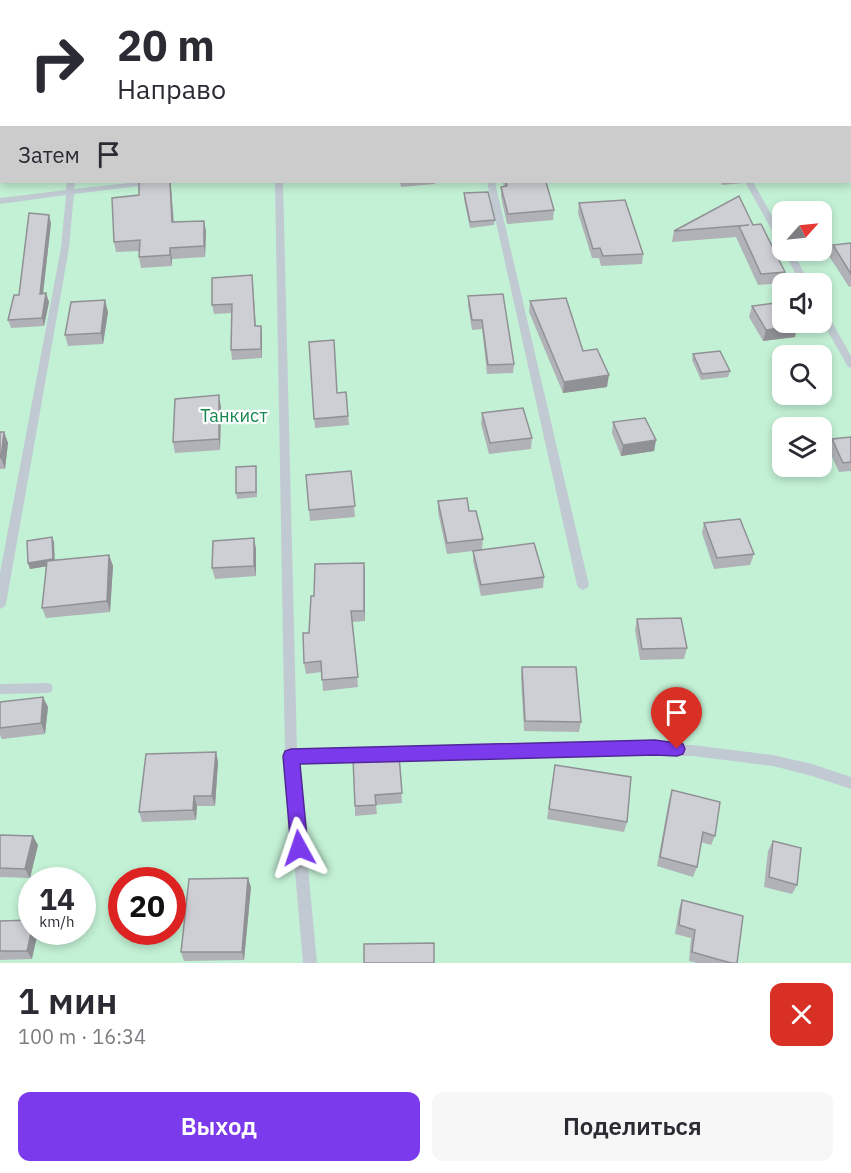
<!DOCTYPE html>
<html lang="ru">
<head>
<meta charset="utf-8">
<style>
	body { margin:0; font-family:"IBM Plex Sans",sans-serif; background:#f7f7f7; color:#2b2b33; height:100vh; display:flex; flex-direction:column; font-size:22px; white-space:nowrap }
	* { box-sizing:border-box; margin:0 }
	p { font-size:20px; color:#7c7c81 }
	.icon { flex:none; width:33px; height:33px; fill:none; stroke:currentColor; stroke-width:2; stroke-linecap:round; stroke-linejoin:round }
	.map { position:relative; height:963px; overflow:hidden }
	.sheet { display:flex; flex-direction:column; background:#fff; flex:1 }
	.sheet>* { flex:none }
	.top-card { position:absolute; left:0px; top:0px; width:852px; height:183px; box-shadow:0 3px 9px #0003; background:#fff; color:#2b2b33; overflow:hidden }
	.needle { width:39px; rotate:63deg }
	.controls { position:absolute; left:772px; top:201px; display:grid; gap:12px }
	.controls a { display:grid; place-items:center; width:60px; height:60px; border-radius:12px; background:#fff; box-shadow:0 3px 9px #0003; font-size:30px }
	.speed { position:absolute; left:18px; top:867px; display:flex; gap:12px; font-size:30px; font-weight:700; text-align:center }
	.speed>* { display:grid; place-content:center; width:78px; height:78px; border-radius:50%; background:#fff; box-shadow:0 3px 9px #0003; line-height:1 }
	.speed small { font-size:15px; font-weight:400 }
	.speed .limit { border:9px solid #d22; background:#fff; color:#111 }
	.pin { position:absolute; display:grid; place-items:center; width:51px; height:51px; color:#fff; margin:-62px -26px; border-radius:50% 50% 50% 0; rotate:-45deg; box-shadow:0 0 6px #0007 }
	.pin .icon { rotate:45deg }
	.me { position:absolute; width:66px; margin:-33px; rotate:355deg; stroke-linejoin:round; filter:drop-shadow(0 0 4px #0008) }
	.turn { display:flex; align-items:center; gap:21px; height:126px; padding:0 18px; font-size:27px }
	.turn .icon { width:78px; height:78px; stroke-width:2.5 }
	.turn b { display:block; font-size:42px; line-height:51px }
	.then { display:flex; align-items:center; height:57px; padding:0 18px; background:#0003; gap:12px; font-size:22px }
	.round { display:grid; place-items:center; flex:none; width:63px; height:63px; border-radius:12px; background:#f7f7f7 }
	.headline { display:flex; align-items:center; justify-content:space-between; height:102px; padding:0 18px }
	h1 { font-size:36px; font-weight:600; line-height:45px }
	.cta { display:flex; gap:12px; margin-top:auto; padding:12px 18px }
	.cta a { flex:1; height:69px; border-radius:12px; background:#7c3aed; color:#fff; font-size:24px; font-weight:600; line-height:69px; text-align:center }
	.cta a+a { background:#f7f7f7; color:#2b2b33 }
	.map>svg:first-child { display:block }
	.green { fill:#c3f1d5; fill-rule:evenodd }
	.lines { fill:none; stroke-linecap:round; stroke-linejoin:round }
	.lane { fill:#c1cad2; fill-rule:evenodd }
	.wall { fill:#b0b2b7 }
	.shaded-wall { fill:#909195 }
	.building { fill:#cdcfd5; stroke:#909195; stroke-width:1.5 }
	.route { fill:#7c3aed; stroke:#51269a; stroke-width:1.5 }
	.labels { text-anchor:middle; dominant-baseline:central; stroke-width:4.5; stroke-linejoin:round; paint-order:stroke }
	.park-label { font-size:18px; fill:#17864f; stroke:#fff }
</style>
</head>
<body>
<div class="map">
<svg width="851" height="963" viewBox="0 0 851 963">
	<rect width="100%" height="100%" fill="#f5f3f3"/>
	<path class="green" d="M 0,0 L 851,0 L 851,963 L 0,963 ZM 2,2 L 850,2 L 850,182 L 2,182 ZM 783,212 L 822,212 L 822,250 L 783,250 ZM 783,284 L 822,284 L 822,322 L 783,322 ZM 783,356 L 822,356 L 822,394 L 783,394 ZM 783,428 L 822,428 L 822,466 L 783,466 ZM 32,880 L 82,880 L 82,932 L 32,932 ZM 122,880 L 172,880 L 172,932 L 122,932 Z"/>
	<g class="lines">
		<g class="lane">
			<rect x="274" y="0" width="6" height="2"/>
			<rect x="450" y="0" width="6" height="2"/>
			<rect x="850" y="89" width="1" height="4"/>
			<polygon points="67,182 75,182 74,189 139,182 159,182 155,184 74,194 69,248 6,604 4,607 0,609 0,573 61,248 66,195 0,204 0,198 66,190"/>
			<polygon points="275,182 283,182 297,750 613,744 693,745 773,755 812,764 851,777 851,789 812,776 773,766 693,756 613,755 298,762 317,963 303,963 285,756"/>
			<polygon points="487,182 495,182 589,585 587,588 583,590 579,588 577,585"/>
			<polygon points="745,182 753,182 783,235 783,246 779,243"/>
			<polygon points="783,250 792,250 810,284 801,284"/>
			<polygon points="822,310 827,313 851,356 851,368 848,367 822,321"/>
			<polygon points="47,683 51,684 53,688 51,692 47,693 0,694 0,684"/>
		</g>
	</g>
	<g class="wall">
		<polygon points="836,0 851,0 851,19 850,2 837,2"/>
		<polygon points="400,182 435,182 435,184 401,187"/>
		<polygon points="503,182 546,182 554,210 553,220 507,224 501,197 501,187 504,187"/>
		<polygon points="721,182 744,182 743,183 722,185"/>
		<polygon points="171,187 174,222 206,231 205,257 172,259 172,266 141,268 139,257 139,251 116,252 114,242 139,195"/>
		<polygon points="464,193 495,220 494,225 470,228 464,199"/>
		<polygon points="579,203 643,254 642,264 601,266 599,258 592,258 578,213"/>
		<polygon points="51,223 43,294 49,302 44,326 11,328 8,320"/>
		<polygon points="753,225 785,272 782,283 758,285 736,237 672,242 674,231"/>
		<polygon points="851,243 851,286 849,287 829,256 833,245"/>
		<polygon points="253,284 256,326 262,335 262,358 232,360 231,350 232,313 214,314 212,305"/>
		<polygon points="468,296 514,364 513,373 487,374 482,329 472,330 468,305"/>
		<polygon points="530,301 583,351 607,387 563,393 529,312"/>
		<polygon points="752,306 795,337 763,341 749,317"/>
		<polygon points="108,312 103,344 68,346 65,335"/>
		<polygon points="309,342 337,393 346,392 349,425 315,428"/>
		<polygon points="693,354 730,371 728,377 701,380 692,360"/>
		<polygon points="221,407 220,450 175,453 173,442"/>
		<polygon points="482,413 532,438 531,449 489,454 481,424"/>
		<polygon points="613,422 656,440 654,451 621,456 612,433"/>
		<polygon points="0,432 4,432 8,443 5,469 0,469"/>
		<polygon points="851,437 851,472 850,471 839,472 828,448 832,439"/>
		<polygon points="256,466 257,497 237,499 236,493"/>
		<polygon points="351,471 355,517 310,521 309,510"/>
		<polygon points="438,501 469,511 483,539 482,549 544,577 543,588 481,596 473,561 473,551 447,554 438,512"/>
		<polygon points="704,523 754,554 750,565 714,569 702,533"/>
		<polygon points="52,537 54,542 54,560 109,555 113,566 110,612 46,618 42,608 47,566 30,569 28,563"/>
		<polygon points="254,538 256,549 256,576 215,579 212,568"/>
		<polygon points="365,574 365,621 352,622 358,687 323,691 322,672 306,674 304,663 314,596"/>
		<polygon points="637,619 687,648 684,659 640,660 635,630"/>
		<polygon points="522,667 581,722 579,732 524,731 521,677"/>
		<polygon points="0,702 48,707 45,734 2,739 0,735"/>
		<polygon points="216,752 218,762 215,806 197,806 196,820 142,822 139,812"/>
		<polygon points="399,755 402,803 376,805 377,814 355,816 355,806"/>
		<polygon points="555,765 627,822 624,832 547,819"/>
		<polygon points="672,790 715,836 711,845 701,842 697,867 693,877 657,866 669,800"/>
		<polygon points="0,835 38,845 30,878 0,877"/>
		<polygon points="773,841 797,885 792,894 764,887 768,851"/>
		<polygon points="251,887 244,960 184,961 181,952"/>
		<polygon points="682,900 737,963 697,963 689,961 691,938 675,934 679,909"/>
		<polygon points="32,920 32,959 0,960 0,921"/>
	</g>
	<g class="shaded-wall">
		<polygon points="170,182 171,187 174,233 172,222"/>
		<polygon points="49,215 51,223 42,302 40,294"/>
		<polygon points="204,221 206,231 205,257 204,246"/>
		<polygon points="170,248 172,259 172,266 170,255"/>
		<polygon points="46,293 49,302 44,326 42,318"/>
		<polygon points="105,300 108,312 103,344 101,333"/>
		<polygon points="798,325 795,337 763,341 766,330"/>
		<polygon points="261,326 262,335 262,358 261,349"/>
		<polygon points="609,375 607,387 563,393 564,382"/>
		<polygon points="219,395 221,407 220,450 219,439"/>
		<polygon points="4,432 8,443 5,469 1,458"/>
		<polygon points="656,440 654,451 621,456 623,445"/>
		<polygon points="52,537 54,542 55,565 30,569 28,563"/>
		<polygon points="254,538 256,549 256,576 254,566"/>
		<polygon points="109,555 113,566 110,612 107,601"/>
		<polygon points="364,563 365,574 365,621 364,611"/>
		<polygon points="43,697 48,707 45,734 41,723"/>
		<polygon points="216,752 218,762 215,806 212,796"/>
		<polygon points="194,796 197,806 196,820 193,810"/>
		<polygon points="33,836 38,845 30,878 25,869"/>
		<polygon points="248,878 251,887 244,960 242,952"/>
		<polygon points="32,929 32,932 38,932 32,959 27,951"/>
	</g>
	<g class="building">
		<rect x="65" y="0" width="73" height="2"/>
		<rect x="221" y="0" width="40" height="2"/>
		<polygon points="589,0 676,0 674,2 590,2"/>
		<polygon points="139,182 170,182 172,222 204,221 204,246 170,248 170,255 139,257 140,240 114,242 112,198 139,195"/>
		<polygon points="506,182 546,182 554,210 508,214 501,187 507,186"/>
		<polygon points="488,192 495,220 470,222 464,193"/>
		<polygon points="739,196 753,225 761,224 785,272 761,274 739,226 749,225 674,231"/>
		<polygon points="625,200 643,254 603,256 600,248 593,249 579,203"/>
		<polygon points="29,213 49,215 40,294 46,293 42,318 8,320 14,295 19,295"/>
		<polygon points="851,243 851,274 833,245"/>
		<polygon points="252,275 255,326 261,326 261,349 231,350 232,304 212,305 212,278"/>
		<polygon points="503,294 514,364 488,365 482,320 472,320 468,296"/>
		<polygon points="566,298 583,351 597,349 609,375 564,382 530,301"/>
		<polygon points="105,300 101,333 65,335 71,302"/>
		<polygon points="783,302 783,322 796,322 798,325 766,330 752,306"/>
		<polygon points="334,340 337,393 346,392 348,416 314,419 309,342"/>
		<polygon points="720,351 730,371 702,374 693,354"/>
		<polygon points="219,395 219,439 173,442 175,399"/>
		<polygon points="523,408 532,438 490,443 482,413"/>
		<polygon points="645,418 656,440 623,445 613,422"/>
		<polygon points="0,432 4,432 1,458 0,458"/>
		<polygon points="851,437 851,462 843,463 832,439"/>
		<polygon points="256,466 256,492 236,493 236,467"/>
		<polygon points="351,471 355,506 309,510 306,475"/>
		<polygon points="467,498 469,511 476,511 483,539 447,543 438,501"/>
		<polygon points="740,519 754,554 717,558 704,523"/>
		<polygon points="52,537 53,559 28,563 27,541"/>
		<polygon points="254,538 254,566 212,568 213,541"/>
		<polygon points="534,543 544,577 481,585 473,551"/>
		<polygon points="109,555 107,601 42,608 47,561"/>
		<polygon points="364,563 364,611 351,611 358,677 322,680 321,661 304,663 303,633 309,633 311,596 314,596 315,564"/>
		<polygon points="681,618 687,648 642,649 637,619"/>
		<polygon points="522,667 576,667 581,722 525,721"/>
		<polygon points="43,697 41,723 0,728 0,702"/>
		<polygon points="216,752 212,796 194,796 193,810 139,812 146,754"/>
		<polygon points="399,755 402,793 375,795 376,805 355,806 353,758"/>
		<polygon points="555,765 631,777 627,822 549,809"/>
		<polygon points="672,790 720,802 715,836 703,832 697,867 660,857"/>
		<polygon points="0,835 33,836 25,869 0,868"/>
		<polygon points="773,841 801,848 797,885 769,877"/>
		<polygon points="248,878 242,952 181,952 189,879"/>
		<polygon points="682,900 743,916 737,963 731,963 692,952 695,930 679,925"/>
		<polygon points="32,920 32,929 27,951 0,951 0,921"/>
		<polygon points="434,943 434,963 364,963 364,944"/>
	</g>
	<polygon class="route" points="655,740 683,744 685,749 683,754 677,756 655,755 300,764 308,848 306,854 299,856 293,854 291,848 283,756 285,751 291,749"/>
	<g class="labels">
		<g class="park-label">
			<text x="234" y="415">Танкист</text>
		</g>
	</g>
</svg>
<div class="controls">
<a><svg class="needle" viewBox="-14 -14 28 28"><path d="M0-13l5 13h-10z" fill="#e53935"/><path d="M0 13l5-13h-10z" fill="#7c7c81"/></svg></a>
<a><svg class="icon" aria-label="sound" viewBox="0 0 24 24"><path d="M4 9h4l5-4v14l-5-4H4zM17 9q2 3 0 6"/></svg></a>
<a><svg class="icon" aria-label="search" viewBox="0 0 24 24"><circle cx="10" cy="10" r="6"/><path d="M15 15l6 6"/></svg></a>
<a><svg class="icon" aria-label="layers" viewBox="0 0 24 24"><path d="M12 4l9 5-9 5-9-5zM3 14l9 5 9-5"/></svg></a>
</div>
<div class="speed"><div>14<small>km/h</small></div><div class="limit">20</div></div>
<div class="pin" style="left:677px;top:749px;background:#d93025"><svg class="icon" aria-label="arrive" viewBox="0 0 24 24"><path d="M6 21V4h12l-3 4 3 4H6"/></svg></div>
<svg class="me" style="left:299px;top:848px" viewBox="-20 -20 40 40"><path d="M0-17L14 15 0 8-14 15z" fill="#7c3aed" stroke="#fff" stroke-width="4"/></svg>
<div class="top-card">
<div class="turn"><svg class="icon" aria-label="right" viewBox="0 0 24 24"><path d="M7 20v-9h11M14 6l5 5-5 5"/></svg><div><b>20 m</b>Направо</div></div>
<div class="then">Затем<svg class="icon" aria-label="arrive" viewBox="0 0 24 24"><path d="M6 21V4h12l-3 4 3 4H6"/></svg></div>
</div>
</div>
<section class="sheet">
<div class="headline"><div><h1>1 мин</h1><p>100 m · 16:34</p></div><a class="round" style="background:#d93025;color:#fff"><svg class="icon" aria-label="close" viewBox="0 0 24 24"><path d="M6 6l12 12M18 6L6 18"/></svg></a></div>
<div class="cta"><a>Выход</a><a>Поделиться</a></div>
</section>
</body>
</html>
